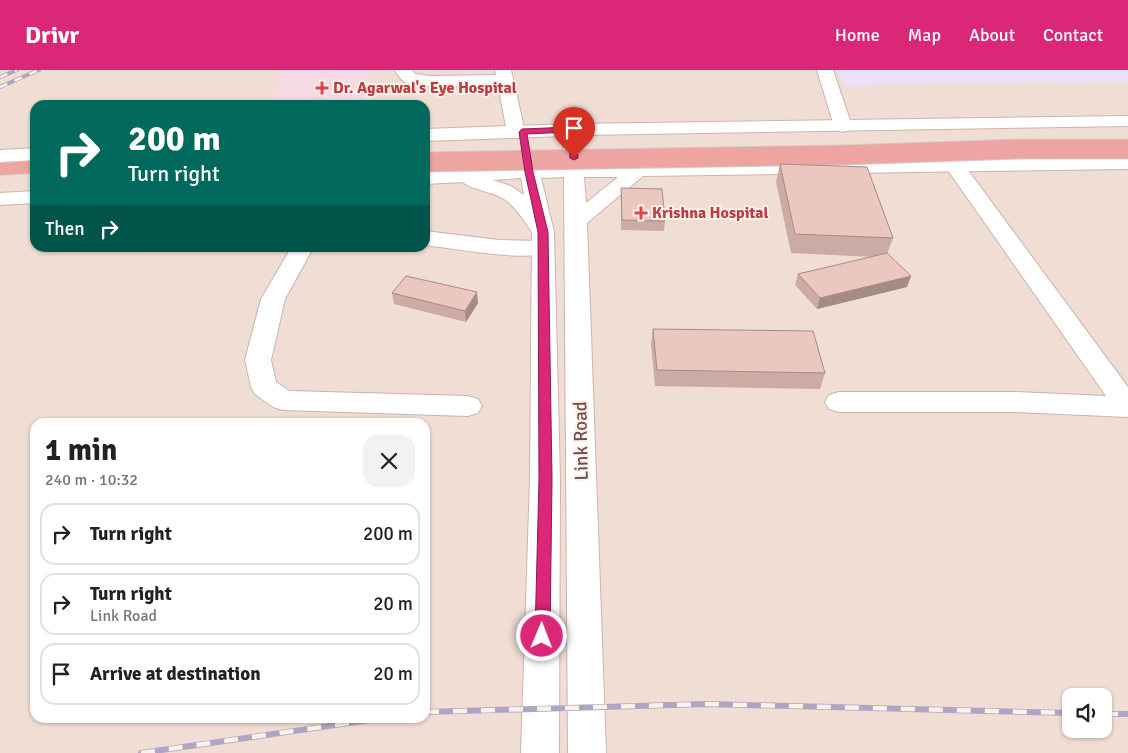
<!DOCTYPE html>
<html lang="en">
<head>
<meta charset="utf-8">
<style>
	body { margin:0; font-family:Signika,sans-serif; background:#f2f2f2; color:#222; height:100vh; display:flex; flex-direction:column; font-size:19px; white-space:nowrap }
	* { box-sizing:border-box; margin:0 }
	p { font-size:16px; color:#767676 }
	.icon { flex:none; width:28px; height:28px; fill:none; stroke:currentColor; stroke-width:2; stroke-linecap:round; stroke-linejoin:round }
	.map { position:relative; flex:1; overflow:hidden }
	.details { position:absolute; left:30px; top:348px; width:400px; height:305px; display:flex; flex-direction:column; background:#fff; border-radius:15px; box-shadow:0 1px 4px #0004 }
	.details>* { flex:none }
	.guide { position:absolute; left:30px; top:30px; width:400px; height:152px; border-radius:15px; box-shadow:0 1px 4px #0004; background:#00695c; color:#fff; overflow:hidden }
	.controls { position:absolute; left:1062px; top:618px; display:grid; gap:10px }
	.controls a { display:grid; place-items:center; width:50px; height:50px; border-radius:10px; background:#fff; box-shadow:0 1px 4px #0004; font-size:25px }
	.pin { position:absolute; display:grid; place-items:center; width:42px; height:42px; color:#fff; margin:-51px -21px; border-radius:50% 50% 50% 0; rotate:-45deg; box-shadow:0 0 5px #0007 }
	.pin .icon { rotate:45deg }
	.me { position:absolute; width:55px; margin:-28px; rotate:1deg; stroke-linejoin:round; filter:drop-shadow(0 0 4px #0008) }
	.turn { display:flex; align-items:center; gap:18px; height:105px; padding:0 15px; font-size:22px }
	.turn .icon { width:65px; height:65px; stroke-width:2.5 }
	.turn b { display:block; font-size:35px; line-height:42px }
	.then { display:flex; align-items:center; height:48px; padding:0 15px; background:#0003; gap:10px; font-size:19px }
	.round { display:grid; place-items:center; flex:none; width:52px; height:52px; border-radius:15px; background:#f2f2f2 }
	.head { display:flex; align-items:center; justify-content:space-between; height:85px; padding:0 15px }
	h1 { font-size:30px; font-weight:700; line-height:38px }
	ul { padding:0; list-style:none }
	li { display:flex; align-items:center; gap:15px; height:62px; margin:0 10px 8px; padding:0 5px; border:2px solid #e0e0e0; border-radius:15px }
	li div { flex:1 }
	li b { display:block; font-size:19px }
	li em { font-style:normal }
	header { display:flex; align-items:center; gap:30px; box-sizing:border-box; height:70px; padding:0 25px; background:#db2777; color:#fff }
	header strong { font-size:24px }
	nav { display:flex; gap:28px; margin-inline-start:auto; font-size:18px }
	.map>svg:first-child { display:block }
	.residential { fill:#f0ddd4; fill-rule:evenodd }
	.education { fill:#eae1f6 }
	.medical { fill:#f6d9e2 }
	.lines { fill:none; stroke-linecap:round; stroke-linejoin:round }
	.street-casing { stroke:#c9b4ac; stroke-width:2 }
	.secondary-casing { stroke:#ceb4ad; stroke-width:2 }
	.highway-casing { stroke:#d4cbca; stroke-width:2 }
	.street { fill:#fff; fill-rule:evenodd }
	.secondary { fill:#fff; fill-rule:evenodd }
	.highway { fill:#eea5a1; fill-rule:evenodd }
	.rail-far1-casing { stroke:#aea5c2; stroke-width:4 }
	.rail-casing { stroke:#aea5c2; stroke-width:6 }
	.rail-far1 { stroke:#fdf2ea; stroke-width:2.5; stroke-dasharray:8; stroke-linecap:butt }
	.rail { stroke:#fdf2ea; stroke-width:4.5; stroke-dasharray:14; stroke-linecap:butt }
	.highway-bridge-casing { stroke:#d4cbca; stroke-width:21; stroke-linecap:butt }
	.highway-bridge { stroke:#eea5a1; stroke-width:19 }
	.wall { fill:#cbaba4 }
	.shaded-wall { fill:#a58b86 }
	.building { fill:#ecc7bf; stroke:#a58b86 }
	.route { fill:#db2777; stroke:#8e194d }
	.health-dot { fill:#e0444e; stroke:#fdf2ea; stroke-width:2 }
	.labels { text-anchor:middle; dominant-baseline:central; stroke-width:4; stroke-linejoin:round; paint-order:stroke }
	.far-health-label { font-size:16px; font-weight:bold; fill:#be3a42; stroke:#fdf2ea; text-anchor:start }
	.street-label { font-size:19px; fill:#6f524d; stroke:#fdf2ea }
</style>
</head>
<body>
<header>
<strong>Drivr</strong>
<nav><a>Home</a><a>Map</a><a>About</a><a>Contact</a></nav>
</header>
<div class="map">
<svg width="1128" height="683" viewBox="0 0 1128 683">
	<rect width="100%" height="100%" fill="#faede4"/>
	<path class="residential" d="M 0,0 L 1128,0 L 1128,683 L 0,683 ZM 35,35 L 425,35 L 425,178 L 35,178 ZM 35,352 L 425,352 L 425,648 L 35,648 ZM 1071,626 L 1104,626 L 1104,659 L 1071,659 Z"/>
	<polygon class="education" points="836,0 1128,0 1128,12 932,13 846,17"/>
	<polygon class="medical" points="281,0 372,0 366,35 269,35"/>
	<g class="lines">
		<g class="street-casing">
			<g id="street">
				<path d="M 395,0 L 412,0 L 415,4 L 431,6 L 496,5 L 495,0 L 511,0 L 525,62 L 523,66 L 516,68 L 509,66 L 507,62 L 498,15 C 479,15 419,20 405,12 C 401,10 397,4 395,0 Z"/>
				<polygon points="817,0 833,0 852,56 850,60 843,62 836,60 834,56"/>
				<polygon points="955,90 962,92 1128,317 1128,347 1015,342 839,342 829,339 825,332 829,325 839,322 1015,322 1106,326 945,96 948,92"/>
				<path d="M 425,161 L 499,170 L 543,171 L 551,173 L 554,178 L 551,183 C 519,191 459,179 425,175 Z"/>
				<polygon points="291,178 313,178 285,229 271,290 276,312 289,321 468,326 478,329 482,336 478,343 468,346 283,340 273,337 255,324 251,317 245,290 261,229"/>
			</g>
		</g>
		<g class="secondary-casing">
			<g id="secondary">
				<path d="M 1128,46 L 1128,56 L 582,65 L 583,95 L 1128,87 L 1128,99 L 643,106 L 587,153 L 606,683 L 568,683 L 564,107 L 541,108 L 554,162 L 560,409 L 559,683 L 521,683 L 530,409 L 532,162 C 524,151 516,137 504,129 C 494,122 469,119 463,112 L 425,114 L 425,102 L 519,97 L 516,85 L 519,81 L 526,79 L 533,81 L 538,96 L 564,96 L 563,66 L 425,71 L 425,59 L 572,54 ZM 584,107 L 618,107 L 586,133 ZM 521,108 L 524,125 L 511,116 L 493,110 Z"/>
				<polygon points="35,78 35,90 0,92 0,80"/>
				<polygon points="35,121 35,133 0,135 0,123"/>
			</g>
		</g>
		<g class="highway-casing">
			<polygon id="highway" points="35,91 35,103 0,105 0,93"/>
		</g>
		<use href="#street" class="street"/>
		<use href="#secondary" class="secondary"/>
		<use href="#highway" class="highway"/>
		<g class="rail-far1-casing">
			<g id="rail-far1">
				<polyline points="0,7 17,0"/>
				<polyline points="0,17 39,0"/>
			</g>
		</g>
		<g class="rail-casing">
			<g id="rail">
				<polyline points="425,642 707,634 1071,643"/>
				<polyline points="1104,644 1128,644"/>
				<polyline points="141,683 384,648"/>
			</g>
		</g>
		<use href="#rail-far1" class="rail-far1"/>
		<use href="#rail" class="rail"/>
		<g class="highway-bridge-casing">
			<polyline id="highway-bridge" points="425,92 843,85 1020,79 1128,79"/>
		</g>
		<use href="#highway-bridge" class="highway-bridge"/>
	</g>
	<g class="wall">
		<polygon points="780,94 893,168 887,184 907,217 817,239 795,215 798,204 873,187 791,183 776,112"/>
		<polygon points="621,118 665,151 664,161 621,160"/>
		<polygon points="392,223 478,233 466,252 394,234"/>
		<polygon points="653,259 825,303 820,319 655,316 651,274"/>
	</g>
	<g class="shaded-wall">
		<polygon points="911,206 907,217 817,239 820,228"/>
		<polygon points="477,222 478,233 466,252 465,241"/>
	</g>
	<g class="building">
		<polygon points="780,94 867,97 893,168 795,164"/>
		<polygon points="621,118 662,119 665,151 622,150"/>
		<polygon points="887,183 911,206 820,228 798,204"/>
		<polygon points="406,206 477,222 465,241 392,223"/>
		<polygon points="653,259 813,261 825,303 657,300"/>
	</g>
	<polygon class="route" points="572,57 576,60 578,88 574,90 570,88 569,62 527,64 533,102 548,162 552,409 550,566 547,570 542,572 537,570 535,566 539,409 538,162 525,102 519,62 522,59"/>
	<g class="health-dot">
		<path d="M319.5 10.5h5v5h5v5h-5v5h-5v-5h-5v-5h5z"/>
		<path d="M638.5 135.5h5v5h5v5h-5v5h-5v-5h-5v-5h5z"/>
	</g>
	<g class="labels">
		<g class="far-health-label">
			<text x="333" y="18">Dr. Agarwal's Eye Hospital</text>
			<text x="652" y="143">Krishna Hospital</text>
		</g>
		<g class="street-label">
			<text transform="translate(581 371) rotate(-91)">Link Road</text>
		</g>
	</g>
</svg>
<div class="controls">
<a><svg class="icon" aria-label="sound" viewBox="0 0 24 24"><path d="M4 9h4l5-4v14l-5-4H4zM17 9q2 3 0 6"/></svg></a>
</div>
<div class="pin" style="left:574px;top:88px;background:#d93025"><svg class="icon" aria-label="arrive" viewBox="0 0 24 24"><path d="M6 21V4h12l-3 4 3 4H6"/></svg></div>
<svg class="me" style="left:542px;top:566px" viewBox="-20 -20 40 40"><circle r="17" fill="#db2777" stroke="#fff" stroke-width="3"/><path d="M0-11L8 9 0 5-8 9z" fill="#fff"/></svg>
<div class="guide">
<div class="turn"><svg class="icon" aria-label="right" viewBox="0 0 24 24"><path d="M7 20v-9h11M14 6l5 5-5 5"/></svg><div><b>200 m</b>Turn right</div></div>
<div class="then">Then<svg class="icon" aria-label="right" viewBox="0 0 24 24"><path d="M7 20v-9h11M14 6l5 5-5 5"/></svg></div>
</div>
<section class="details">
<div class="head"><div><h1>1 min</h1><p>240 m · 10:32</p></div><a class="round"><svg class="icon" aria-label="close" viewBox="0 0 24 24"><path d="M6 6l12 12M18 6L6 18"/></svg></a></div>
<ul>
<li><svg class="icon" aria-label="right" viewBox="0 0 24 24"><path d="M7 20v-9h11M14 6l5 5-5 5"/></svg><div><b>Turn right</b></div><em>200 m</em></li>
<li><svg class="icon" aria-label="right" viewBox="0 0 24 24"><path d="M7 20v-9h11M14 6l5 5-5 5"/></svg><div><b>Turn right</b><p>Link Road</p></div><em>20 m</em></li>
<li><svg class="icon" aria-label="arrive" viewBox="0 0 24 24"><path d="M6 21V4h12l-3 4 3 4H6"/></svg><div><b>Arrive at destination</b></div><em>20 m</em></li>
</ul>
</section>
</div>
</body>
</html>
